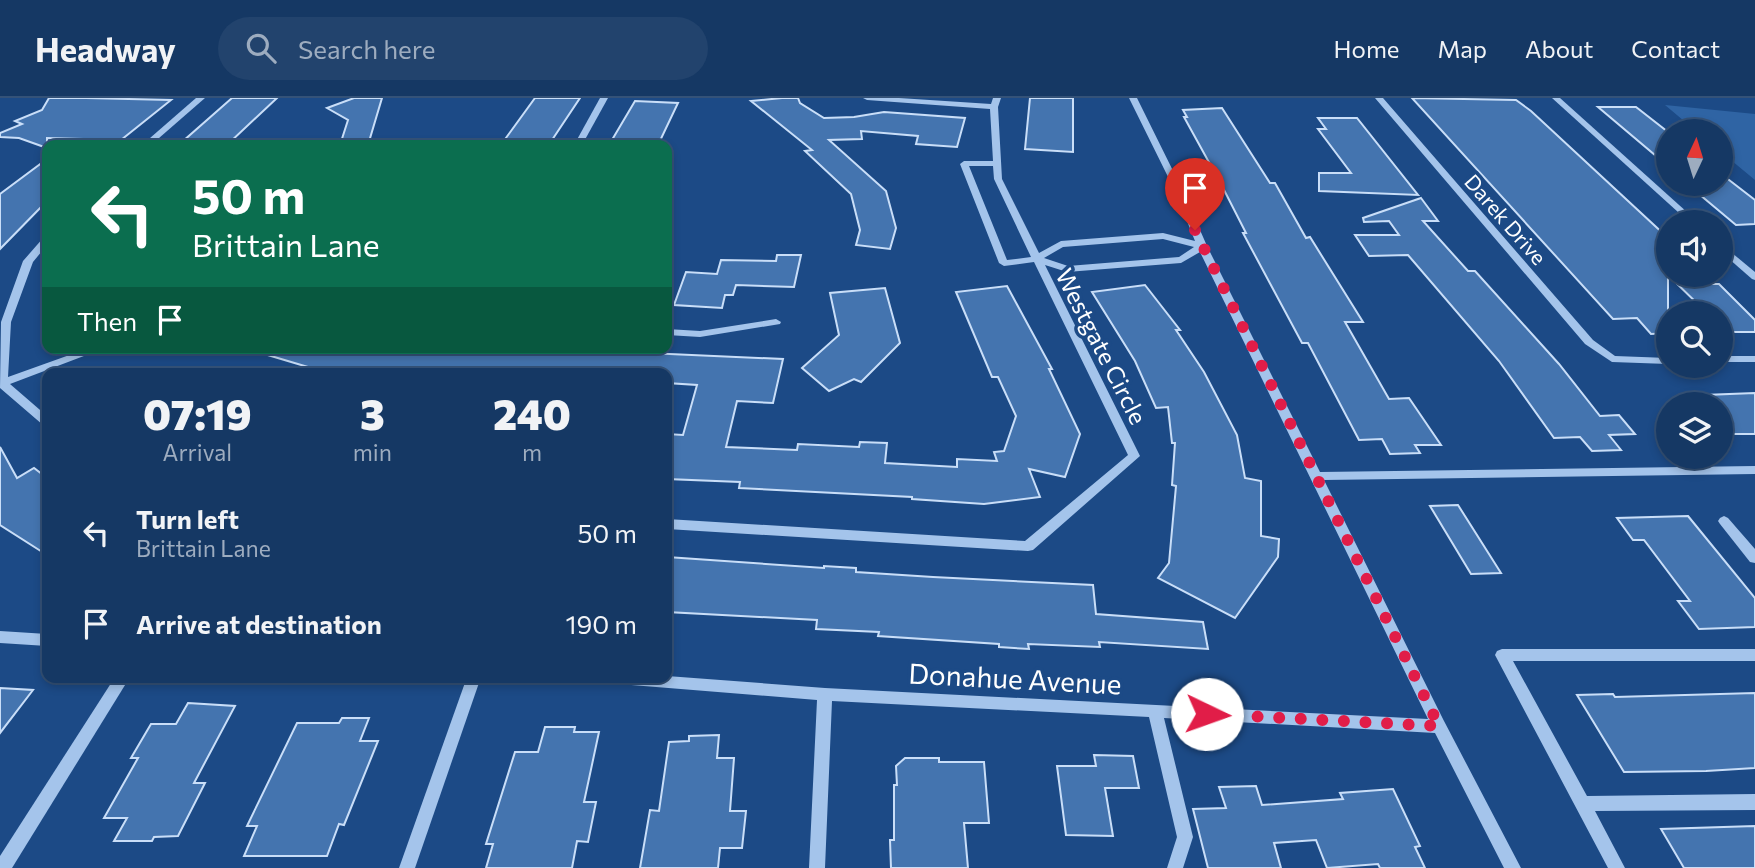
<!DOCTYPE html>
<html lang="en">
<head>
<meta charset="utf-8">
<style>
	body { margin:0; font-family:Commissioner,sans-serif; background:#22436d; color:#f1f3f6; height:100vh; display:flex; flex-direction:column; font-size:26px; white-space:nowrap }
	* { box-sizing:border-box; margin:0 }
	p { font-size:23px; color:#9dacbf }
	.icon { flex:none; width:38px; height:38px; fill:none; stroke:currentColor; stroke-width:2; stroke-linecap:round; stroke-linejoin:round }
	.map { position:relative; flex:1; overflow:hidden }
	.panel { position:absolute; left:42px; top:270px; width:630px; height:315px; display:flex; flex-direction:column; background:#153864; border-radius:14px; box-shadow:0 4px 10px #0003,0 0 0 2px #345278 }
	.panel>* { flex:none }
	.guide { position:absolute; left:42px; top:42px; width:630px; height:214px; border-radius:14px; box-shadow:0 4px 10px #0003,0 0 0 2px #345278; background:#0b6e4f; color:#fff; overflow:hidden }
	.needle { width:46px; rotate:4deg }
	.tools { position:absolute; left:1656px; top:21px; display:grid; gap:14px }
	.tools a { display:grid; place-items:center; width:77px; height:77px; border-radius:50%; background:#153864; box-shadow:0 4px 10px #0003,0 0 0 2px #345278; font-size:35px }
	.pin { position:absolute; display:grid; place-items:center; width:60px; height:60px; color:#fff; margin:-72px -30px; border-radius:50% 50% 50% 0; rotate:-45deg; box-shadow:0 0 7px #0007 }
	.pin .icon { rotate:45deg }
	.me { position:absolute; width:77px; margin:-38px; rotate:93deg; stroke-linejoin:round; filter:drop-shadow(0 0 5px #0008) }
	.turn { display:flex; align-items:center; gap:24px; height:147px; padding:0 35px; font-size:32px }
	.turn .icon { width:91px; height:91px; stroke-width:2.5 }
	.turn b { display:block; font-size:49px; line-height:60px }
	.then { display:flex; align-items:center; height:66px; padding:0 35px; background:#0003; gap:14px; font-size:26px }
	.eta { display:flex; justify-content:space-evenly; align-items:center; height:119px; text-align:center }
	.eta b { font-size:42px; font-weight:800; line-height:49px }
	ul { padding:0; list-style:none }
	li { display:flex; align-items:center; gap:21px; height:91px; padding:0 35px }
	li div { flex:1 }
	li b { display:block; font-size:26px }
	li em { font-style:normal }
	header { display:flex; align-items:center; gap:42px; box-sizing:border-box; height:98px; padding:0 35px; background:#153864; border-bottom:2px solid #345278 }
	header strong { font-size:33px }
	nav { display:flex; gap:38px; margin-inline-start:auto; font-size:24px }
	.search { width:490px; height:63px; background:#22436d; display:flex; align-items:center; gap:18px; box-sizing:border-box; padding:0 24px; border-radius:38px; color:#9dacbf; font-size:26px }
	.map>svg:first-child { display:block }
	.green { fill:#2f64a4 }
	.building { fill:#4474af; stroke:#c9def8; stroke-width:2 }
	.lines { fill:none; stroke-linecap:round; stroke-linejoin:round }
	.minor { fill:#a4c4eb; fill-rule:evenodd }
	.route { stroke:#e11d48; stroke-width:12; stroke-dasharray:0 21.6 }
	.labels { text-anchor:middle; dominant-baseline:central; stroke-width:7; stroke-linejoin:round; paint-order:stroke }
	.far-street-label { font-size:21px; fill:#fff; stroke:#1c4a86 }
	.street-label { font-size:24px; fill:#fff; stroke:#1c4a86 }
	.near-street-label { font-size:28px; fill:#fff; stroke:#1c4a86 }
</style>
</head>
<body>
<header>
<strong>Headway</strong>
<div class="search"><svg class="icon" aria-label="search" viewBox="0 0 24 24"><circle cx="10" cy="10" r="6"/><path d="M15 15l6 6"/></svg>Search here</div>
<nav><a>Home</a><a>Map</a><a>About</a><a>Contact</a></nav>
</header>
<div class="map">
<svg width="1755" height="770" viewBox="0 0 1755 770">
	<rect width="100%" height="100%" fill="#1c4a86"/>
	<polygon class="green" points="1665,7 1755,16 1755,82 1720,53 1720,33 1696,33"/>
	<g class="building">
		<polygon points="49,0 86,0 171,2 121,42 47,40 47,50 19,40 0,39 0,35 22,26 15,23 42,12"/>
		<polygon points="232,0 277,0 227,47 182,44"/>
		<polygon points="354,0 382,0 368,47 340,47 348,22 327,10"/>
		<polygon points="535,0 580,0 550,45 503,44"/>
		<polygon points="782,0 798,0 800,5 824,20 854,19 884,14 965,20 957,49 916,46 918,38 861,33 862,41 829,42 886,93 896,130 890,151 856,147 860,132 851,96 805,53 812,52 751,3"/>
		<polygon points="1030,0 1073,0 1073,54 1025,51"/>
		<polygon points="1412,0 1516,2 1531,13 1668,140 1668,235 1651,236 1637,220 1613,221"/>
		<polygon points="635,3 678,5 658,47 609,47"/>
		<polygon points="1598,9 1636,9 1668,34 1668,68"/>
		<polygon points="1222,10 1270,85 1275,85 1306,140 1310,139 1363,224 1345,224 1389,301 1409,300 1441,347 1415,347 1420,355 1390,356 1382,341 1359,342 1308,245 1302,245 1243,135 1246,135 1222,88 1184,19 1187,19 1183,12"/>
		<polygon points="1318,20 1357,20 1418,97 1319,93 1319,75 1351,75 1318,31 1326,31"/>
		<polygon points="47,61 47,103 0,151 0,96"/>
		<polygon points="1720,75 1755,102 1755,126 1736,127 1687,86 1720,86"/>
		<polygon points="1421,100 1438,123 1423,123 1468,173 1475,173 1559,266 1600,318 1619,317 1635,336 1609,337 1621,352 1592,353 1580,339 1554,340 1499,263 1408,157 1369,158 1355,137 1399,137 1389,123 1364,124 1363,120"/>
		<polygon points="777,157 801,157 794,189 736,187 733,197 725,197 722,210 674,207 686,174 717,176 721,162 776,163"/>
		<polygon points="1668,177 1703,177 1712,186 1719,186 1755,222 1755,234 1726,234 1720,228 1720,215 1707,215"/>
		<polygon points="1145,187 1180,232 1176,232 1204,274 1237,337 1245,380 1261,383 1261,438 1279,441 1278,459 1235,520 1158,480 1169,465 1176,388 1172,387 1175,345 1172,345 1168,309 1156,310 1135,263 1092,194"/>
		<polygon points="1007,188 1052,271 1049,271 1080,336 1065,379 1029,371 1040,399 984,406 912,401 912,399 739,390 740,384 667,381 667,336 683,337 697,287 667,285 667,275 328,275 261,255 262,250 536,250 783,261 773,305 737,303 726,349 797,352 798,346 859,349 860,344 887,345 885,365 957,369 957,361 997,363 994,354 1004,353 1016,318 998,279 992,279 956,194"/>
		<polygon points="885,190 900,245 861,284 854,281 829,293 802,270 839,237 830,195"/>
		<polygon points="1755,295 1755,336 1720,336 1720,306 1714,306 1705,297"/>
		<polygon points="0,349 17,380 34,370 47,380 47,457 0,427"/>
		<polygon points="1458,407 1501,475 1471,476 1430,408"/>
		<polygon points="1688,418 1755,500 1755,529 1699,531 1678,503 1690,503 1644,442 1633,442 1617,420"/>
		<polygon points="667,459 824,470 824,468 856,470 856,474 933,479 1093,487 1096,516 1203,524 1208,551 1099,544 1100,549 1028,546 1029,551 999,549 999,546 878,538 879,534 816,531 817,522 667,514"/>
		<polygon points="0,590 33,592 0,635"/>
		<polygon points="1755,595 1755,670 1706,673 1624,674 1577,597 1613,596 1615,599"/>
		<polygon points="188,605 235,608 194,685 205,685 178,738 154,739 152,743 114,743 127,720 104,720 138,660 131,660 151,626 176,626"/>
		<polygon points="342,620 369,620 360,643 378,643 344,727 339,726 327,758 244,758 257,728 247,728 297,625 339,625"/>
		<polygon points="545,629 575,629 574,634 599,634 584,704 596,704 588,744 577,743 572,770 486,770 493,746 486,746 515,654 538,654"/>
		<polygon points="719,637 717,660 734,660 730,713 746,713 742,750 720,750 718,770 640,770 650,712 659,713 669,644 689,643 689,638"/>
		<polygon points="1094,657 1133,658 1139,690 1105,690 1113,738 1066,737 1057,668 1096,668"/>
		<polygon points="905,660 939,660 939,664 984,664 989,725 964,725 968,770 891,770 890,742 894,742 894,687 897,687 896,668"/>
		<polygon points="1256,688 1262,707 1343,701 1340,695 1393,691 1420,748 1415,749 1425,770 1380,770 1378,766 1327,770 1316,742 1274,745 1281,770 1208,770 1193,711 1226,710 1219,689"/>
		<polygon points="1755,728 1755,770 1684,770 1661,731"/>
	</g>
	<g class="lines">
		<g class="minor">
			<polygon points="196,0 205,0 151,47 142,47"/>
			<polygon points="600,0 608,0 582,47 574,47"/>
			<path d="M 863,0 L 899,0 L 991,6 L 993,0 L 1001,0 L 998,9 L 1002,81 L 1039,155 L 1061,143 L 1163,135 L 1195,143 L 1174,91 L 1129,0 L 1137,0 L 1182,91 L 1207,148 L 1320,374 L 1755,368 L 1755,376 L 1324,382 L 1444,623 L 1521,770 L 1504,770 L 1435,635 L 1164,620 L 1193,739 L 1183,770 L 1167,770 L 1177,739 L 1149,619 L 832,603 L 825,770 L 809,770 L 817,602 L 582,583 L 580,579 L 667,578 L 825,590 L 1428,621 L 1200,154 L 1181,165 L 1067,174 L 1045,167 L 1140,358 L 1033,452 L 1028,453 L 667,431 L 667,421 L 1025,443 L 1128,357 L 1034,164 L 1004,168 L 999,165 L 960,66 L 964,63 L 993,63 L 990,11 L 867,2 ZM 969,68 L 993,68 L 994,81 L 1031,159 L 1007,162 ZM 1163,141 L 1194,149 L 1179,159 L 1068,168 L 1044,160 L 1063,149 Z"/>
			<polygon points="1375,0 1383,0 1593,242 1615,258 1668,260 1668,266 1612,264 1585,246"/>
			<polygon points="1552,0 1560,0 1698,124 1689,124"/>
			<polygon points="47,138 47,147 33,164 11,224 8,279 89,250 105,250 10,286 47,318 47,328 43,327 0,290 1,224 23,163 44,139"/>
			<polygon points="1720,145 1755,174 1755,182 1752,181 1720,153"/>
			<polygon points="776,221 781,224 780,226 700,239 667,237 667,231 700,233"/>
			<rect x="1720" y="258" width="35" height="6"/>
			<polygon points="1724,418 1728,420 1755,451 1755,465 1750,464 1720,426 1718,423 1720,420"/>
			<polygon points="0,533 47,536 47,548 0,545"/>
			<polygon points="1502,551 1755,551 1755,563 1513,563 1587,698 1755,696 1755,712 1595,713 1625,770 1608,770 1495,557 1497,553"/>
			<polygon points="115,579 130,579 12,770 0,770 0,758"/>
			<polygon points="467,579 481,579 415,770 399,770"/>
		</g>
	</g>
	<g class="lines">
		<polyline class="route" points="1195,132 1439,628 1207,616"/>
	</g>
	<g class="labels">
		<g class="far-street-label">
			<text transform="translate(1506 121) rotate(49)">Darek Drive</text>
		</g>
		<g class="street-label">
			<text transform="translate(1102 248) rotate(63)">Westgate Circle</text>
		</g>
		<g class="near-street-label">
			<text transform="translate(1015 580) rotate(3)">Donahue Avenue</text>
		</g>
	</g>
</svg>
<div class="tools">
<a><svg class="needle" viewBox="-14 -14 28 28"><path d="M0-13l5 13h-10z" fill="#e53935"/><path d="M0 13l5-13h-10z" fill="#9dacbf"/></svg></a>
<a><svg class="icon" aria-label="sound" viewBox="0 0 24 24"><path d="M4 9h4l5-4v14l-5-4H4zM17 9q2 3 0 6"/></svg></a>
<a><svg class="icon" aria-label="search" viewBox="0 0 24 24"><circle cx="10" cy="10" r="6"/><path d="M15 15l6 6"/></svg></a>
<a><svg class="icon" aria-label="layers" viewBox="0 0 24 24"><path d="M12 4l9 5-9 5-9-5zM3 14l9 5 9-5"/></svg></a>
</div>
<div class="pin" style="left:1195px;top:132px;background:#d93025"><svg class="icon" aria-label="arrive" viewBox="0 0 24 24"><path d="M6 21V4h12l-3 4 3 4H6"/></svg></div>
<svg class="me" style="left:1207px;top:616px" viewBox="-20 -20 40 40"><circle r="19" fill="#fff"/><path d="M0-13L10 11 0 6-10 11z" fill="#e11d48"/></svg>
<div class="guide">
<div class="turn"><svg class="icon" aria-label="left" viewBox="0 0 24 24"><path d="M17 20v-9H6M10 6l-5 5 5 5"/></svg><div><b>50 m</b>Brittain Lane</div></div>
<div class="then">Then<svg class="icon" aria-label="arrive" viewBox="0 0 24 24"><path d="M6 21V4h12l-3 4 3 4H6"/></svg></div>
</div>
<section class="panel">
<div class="eta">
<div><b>07:19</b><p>Arrival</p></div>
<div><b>3</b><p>min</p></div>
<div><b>240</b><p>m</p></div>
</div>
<ul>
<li><svg class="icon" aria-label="left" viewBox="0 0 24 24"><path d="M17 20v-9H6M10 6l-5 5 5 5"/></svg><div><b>Turn left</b><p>Brittain Lane</p></div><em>50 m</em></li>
<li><svg class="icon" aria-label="arrive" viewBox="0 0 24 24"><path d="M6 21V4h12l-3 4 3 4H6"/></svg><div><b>Arrive at destination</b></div><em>190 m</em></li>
</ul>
</section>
</div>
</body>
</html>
